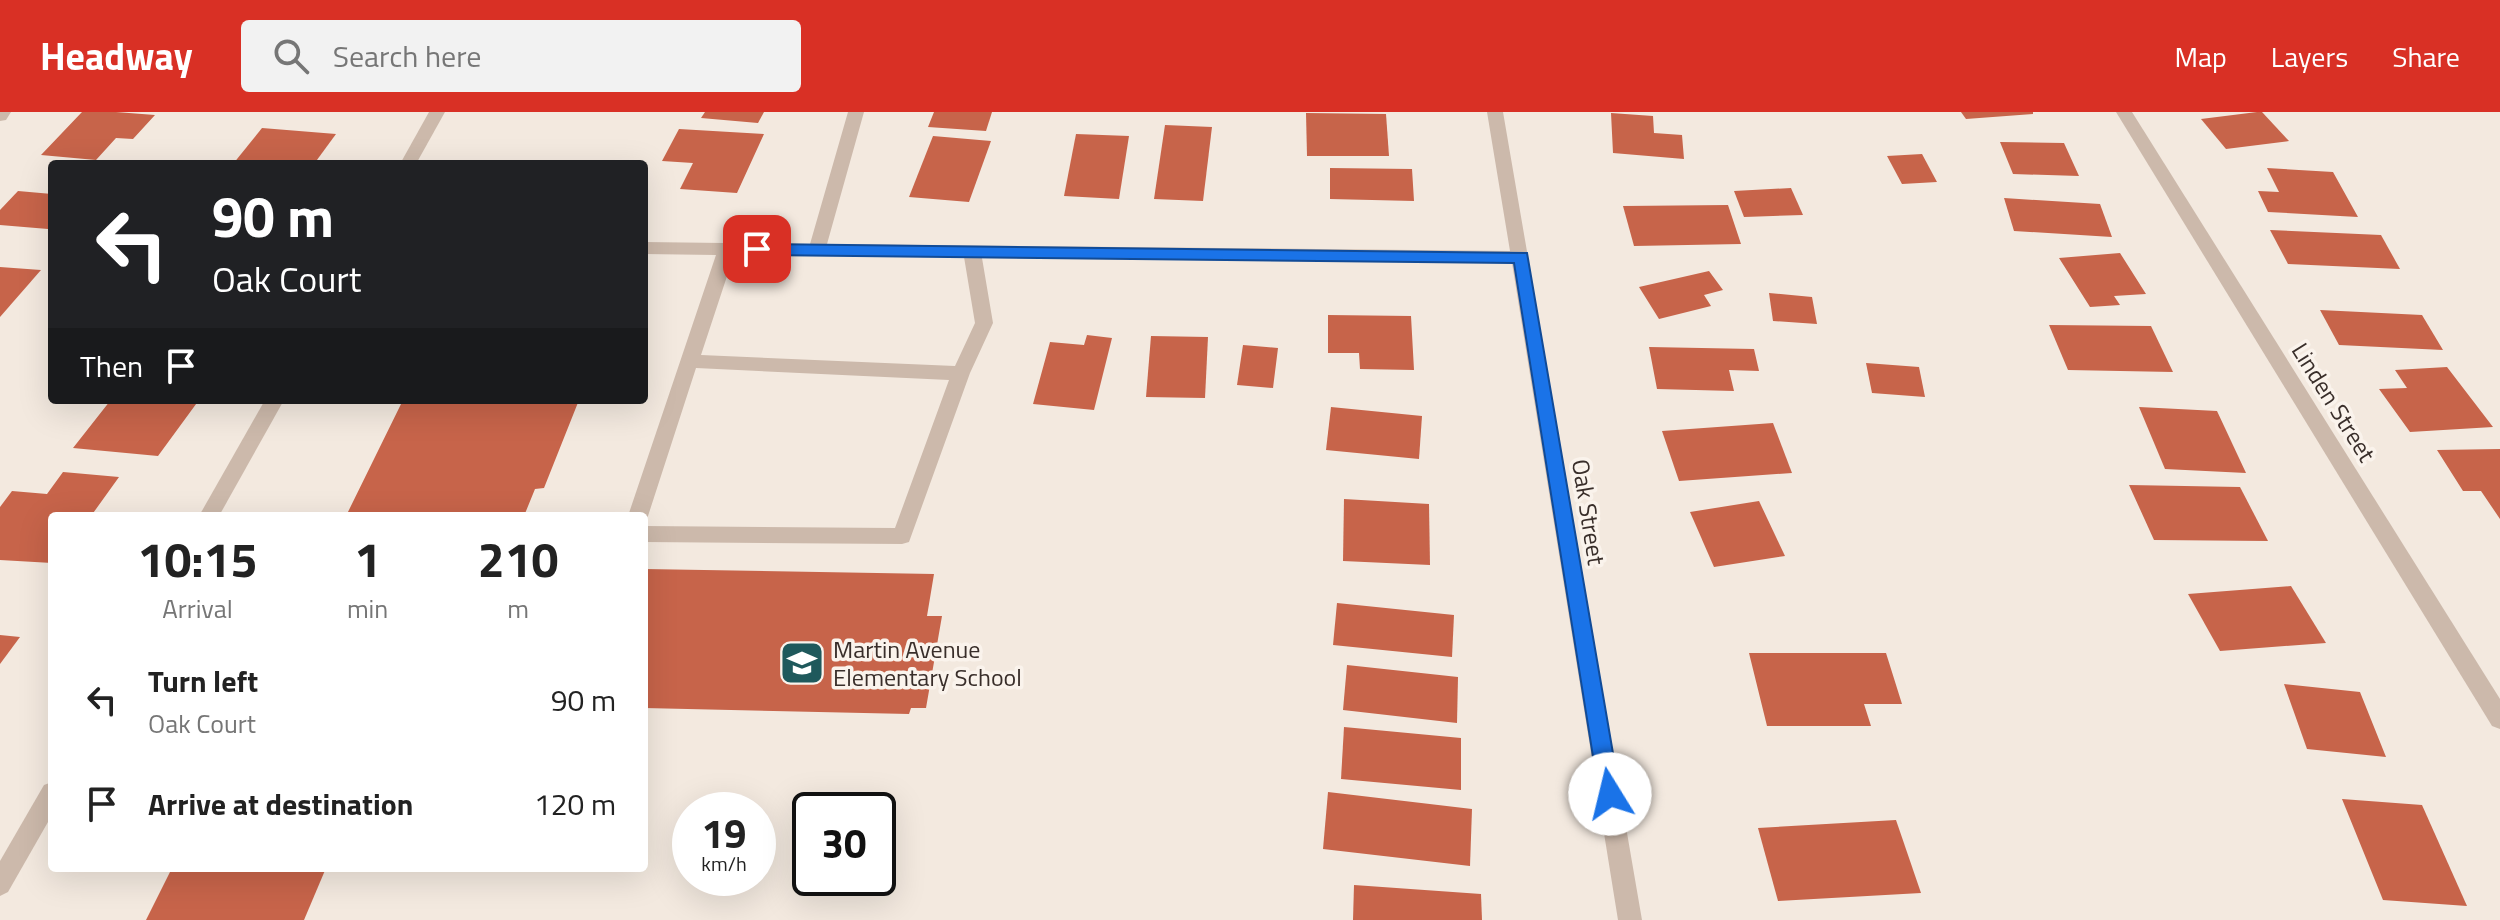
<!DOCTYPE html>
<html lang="en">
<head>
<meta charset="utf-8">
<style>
	body { margin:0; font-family:"Titillium Web",sans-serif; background:#f2f2f2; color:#222; height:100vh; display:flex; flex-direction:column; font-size:30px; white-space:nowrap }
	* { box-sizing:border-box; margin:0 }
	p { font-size:26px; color:#767676 }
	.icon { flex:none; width:44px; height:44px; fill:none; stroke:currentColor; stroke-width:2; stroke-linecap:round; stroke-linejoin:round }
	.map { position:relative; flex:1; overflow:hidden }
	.drawer { position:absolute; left:48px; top:400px; width:600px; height:360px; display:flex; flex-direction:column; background:#fff; border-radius:8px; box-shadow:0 8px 32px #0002 }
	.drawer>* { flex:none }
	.hud { position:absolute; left:48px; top:48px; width:600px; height:244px; border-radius:8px; box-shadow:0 8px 32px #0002; background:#202124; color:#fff; overflow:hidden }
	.speed { position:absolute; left:672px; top:680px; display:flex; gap:16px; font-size:40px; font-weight:700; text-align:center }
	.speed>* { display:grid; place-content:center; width:104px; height:104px; border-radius:50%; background:#fff; box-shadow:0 8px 32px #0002; line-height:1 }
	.speed small { font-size:20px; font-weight:400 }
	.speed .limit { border:4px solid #111; border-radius:12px; background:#fff; color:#111 }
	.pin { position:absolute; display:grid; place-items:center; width:68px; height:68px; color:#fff; margin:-34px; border-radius:16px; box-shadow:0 4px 12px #0006 }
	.me { position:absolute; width:88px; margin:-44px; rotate:351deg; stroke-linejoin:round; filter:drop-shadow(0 0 6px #0008) }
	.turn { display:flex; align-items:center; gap:28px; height:168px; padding:0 32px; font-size:36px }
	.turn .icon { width:104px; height:104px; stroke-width:2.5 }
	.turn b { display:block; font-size:56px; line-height:68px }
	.then { display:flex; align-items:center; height:76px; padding:0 32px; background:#0003; gap:16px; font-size:30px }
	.eta { display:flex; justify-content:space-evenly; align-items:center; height:136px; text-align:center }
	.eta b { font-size:48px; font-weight:700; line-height:56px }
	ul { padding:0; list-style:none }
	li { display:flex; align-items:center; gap:24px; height:104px; padding:0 32px }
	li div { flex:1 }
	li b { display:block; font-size:30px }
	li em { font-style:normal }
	header { display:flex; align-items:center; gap:48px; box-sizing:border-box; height:112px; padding:0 40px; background:#d93025; color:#fff }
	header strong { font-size:38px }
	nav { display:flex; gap:44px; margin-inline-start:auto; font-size:28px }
	.search { width:560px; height:72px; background:#f2f2f2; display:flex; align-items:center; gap:20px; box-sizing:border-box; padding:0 28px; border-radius:8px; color:#767676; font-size:30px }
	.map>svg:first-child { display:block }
	.building { fill:#c7644a }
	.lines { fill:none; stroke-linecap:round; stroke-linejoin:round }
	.minor { fill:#ccb9ab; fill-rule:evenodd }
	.route { fill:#1a73e8; stroke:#114b97; stroke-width:2 }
	.labels { text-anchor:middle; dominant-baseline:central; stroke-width:7; stroke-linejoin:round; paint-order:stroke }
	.street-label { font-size:24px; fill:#392e2a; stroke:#faf3ec }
	.poi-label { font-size:24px; fill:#392e2a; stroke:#faf3ec; text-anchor:start }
</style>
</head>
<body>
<header>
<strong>Headway</strong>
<div class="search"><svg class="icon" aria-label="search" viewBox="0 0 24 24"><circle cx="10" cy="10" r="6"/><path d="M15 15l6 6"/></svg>Search here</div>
<nav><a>Map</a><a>Layers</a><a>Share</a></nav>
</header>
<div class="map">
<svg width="2500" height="808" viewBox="0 0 2500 808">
	<rect width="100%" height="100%" fill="#f3e9df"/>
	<g class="building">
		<polygon points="82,0 116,0 155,3 133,27 116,26 96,48 41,43"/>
		<polygon points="705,0 764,0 758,11 701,6"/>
		<polygon points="934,0 992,0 986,19 928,15"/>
		<polygon points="1961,0 2033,0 2033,2 1966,7"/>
		<polygon points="2257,0 2262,0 2289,29 2226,37 2201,7"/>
		<polygon points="1306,1 1386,2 1389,44 1307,44"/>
		<polygon points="1611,1 1653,4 1654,21 1682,23 1684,47 1613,41"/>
		<polygon points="1165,13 1212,15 1203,89 1154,87"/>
		<polygon points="262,16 336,22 314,52 233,52"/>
		<polygon points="679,17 764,22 737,81 680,77 693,51 662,49"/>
		<polygon points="1076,22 1129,24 1119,87 1064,84"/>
		<polygon points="933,24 991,29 969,90 909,85"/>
		<polygon points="2000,30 2064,31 2079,64 2013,62"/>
		<polygon points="1922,42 1937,70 1902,72 1887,44"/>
		<polygon points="1330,56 1412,57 1414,89 1330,87"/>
		<polygon points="2267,56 2333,60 2358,105 2268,100 2258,79 2279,80"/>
		<polygon points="1791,76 1803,103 1744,105 1734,79"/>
		<polygon points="18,79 52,82 52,113 48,117 0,113 0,98"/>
		<polygon points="2004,86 2100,92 2112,125 2014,119"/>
		<polygon points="1728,93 1741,132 1634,134 1623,94"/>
		<polygon points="2270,118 2381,123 2400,157 2288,152"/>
		<polygon points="2120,141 2146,182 2114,184 2120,193 2090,195 2059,146"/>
		<polygon points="0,155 41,158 0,205"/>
		<polygon points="1709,159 1723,178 1704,183 1711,194 1659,207 1639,175"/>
		<polygon points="1769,181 1812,185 1817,212 1773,209"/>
		<polygon points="2320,198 2422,203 2443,238 2339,233"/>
		<polygon points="1328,203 1411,204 1414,258 1360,257 1359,241 1328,241"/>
		<polygon points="2049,213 2151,214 2173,260 2068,258"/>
		<polygon points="1087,223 1112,226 1094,298 1033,292 1050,230 1084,233"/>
		<polygon points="1151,224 1208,225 1205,286 1146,285"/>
		<polygon points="1243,233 1278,236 1273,276 1237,273"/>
		<polygon points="1649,235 1754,237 1759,259 1729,258 1734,279 1657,277"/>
		<polygon points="1866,251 1919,255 1925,285 1872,281"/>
		<polygon points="2447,255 2493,315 2410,320 2379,277 2407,276 2395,258"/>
		<polygon points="143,288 199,288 158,344 73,336 110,289 140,292"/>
		<polygon points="403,288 579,288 544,376 535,377 524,404 346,404"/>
		<polygon points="1331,295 1422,304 1419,347 1326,338"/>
		<polygon points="2139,295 2217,299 2246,361 2165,357"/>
		<polygon points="1773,311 1792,361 1679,369 1662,319"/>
		<polygon points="2500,337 2500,407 2481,379 2463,379 2437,338"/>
		<polygon points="63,360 119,365 91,404 52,404 52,451 0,448 0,395 12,379 47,382"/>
		<polygon points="2129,373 2240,375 2268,429 2154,428"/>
		<polygon points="1344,387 1429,392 1430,453 1343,449"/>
		<polygon points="1759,389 1785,444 1714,455 1690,400"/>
		<polygon points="644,457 934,462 927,504 942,504 926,596 911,596 909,602 644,596"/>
		<polygon points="2291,474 2326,531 2220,539 2188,482"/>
		<polygon points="1337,491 1454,503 1452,545 1333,533"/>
		<polygon points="0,523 20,525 0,552"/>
		<polygon points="1749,541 1886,541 1902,592 1864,592 1871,614 1767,614"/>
		<polygon points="1347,553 1458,565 1457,611 1343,598"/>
		<polygon points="2284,572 2360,580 2386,645 2307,637"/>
		<polygon points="1344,615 1461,626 1461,678 1341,667"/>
		<polygon points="1328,680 1472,697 1470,754 1323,737"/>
		<polygon points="2342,687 2422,693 2467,794 2383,788"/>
		<polygon points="1896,708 1921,781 1778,789 1758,716"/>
		<polygon points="172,756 326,756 304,808 146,808"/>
		<polygon points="1354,773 1481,782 1482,808 1353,808"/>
	</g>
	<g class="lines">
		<g class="minor">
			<polygon points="0,0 11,0 6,8 0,9"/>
			<polygon points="429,0 445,0 416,52 400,52"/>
			<path d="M 848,0 L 864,0 L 827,132 L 1510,139 L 1487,0 L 1503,0 L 1642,808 L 1618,808 L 1512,151 L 982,146 L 993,211 L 970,261 L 909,430 L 902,432 L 644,430 L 644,414 L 895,416 L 949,268 L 696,256 L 648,404 L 644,410 L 644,404 L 628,404 L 716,143 L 644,142 L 644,130 L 810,132 ZM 734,143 L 964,145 L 975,211 L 955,254 L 701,243 Z"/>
			<polygon points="2116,0 2132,0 2500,587 2500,617 2492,614"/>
			<polygon points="265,288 284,288 219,404 199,404"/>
			<polygon points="52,670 52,703 8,780 0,784 0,749 44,673"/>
		</g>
	</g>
	<polygon class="route" points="757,132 1527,141 1620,682 1617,689 1610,692 1602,689 1599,682 1514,151 757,143 749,137"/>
	<defs>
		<g id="school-square" transform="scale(2.3)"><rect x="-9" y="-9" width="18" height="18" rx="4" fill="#1f595c" stroke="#faf3ec"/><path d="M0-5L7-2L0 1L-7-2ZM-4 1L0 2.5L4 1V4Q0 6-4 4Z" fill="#fff"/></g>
	</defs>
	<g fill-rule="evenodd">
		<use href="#school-square" x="802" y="551"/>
	</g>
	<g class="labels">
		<g class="street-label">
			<text transform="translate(2334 290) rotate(58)">Linden Street</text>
			<text transform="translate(1589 400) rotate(81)">Oak Street</text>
		</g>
		<g class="poi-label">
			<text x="833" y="537">Martin Avenue<tspan x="833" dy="28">Elementary School</tspan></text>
		</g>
	</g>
</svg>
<div class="speed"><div>19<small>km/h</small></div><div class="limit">30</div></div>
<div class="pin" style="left:757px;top:137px;background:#d93025"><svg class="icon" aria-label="arrive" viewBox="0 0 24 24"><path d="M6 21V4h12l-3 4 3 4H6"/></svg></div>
<svg class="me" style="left:1610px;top:682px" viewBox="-20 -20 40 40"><circle r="19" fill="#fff"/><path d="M0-13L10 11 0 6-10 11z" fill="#1a73e8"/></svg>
<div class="hud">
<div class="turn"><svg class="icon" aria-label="left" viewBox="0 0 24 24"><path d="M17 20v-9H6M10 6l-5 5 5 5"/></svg><div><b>90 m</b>Oak Court</div></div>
<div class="then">Then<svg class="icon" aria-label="arrive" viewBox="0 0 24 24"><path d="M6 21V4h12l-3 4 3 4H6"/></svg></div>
</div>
<section class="drawer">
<div class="eta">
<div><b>10:15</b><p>Arrival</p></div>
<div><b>1</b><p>min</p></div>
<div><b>210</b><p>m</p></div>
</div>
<ul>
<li><svg class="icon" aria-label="left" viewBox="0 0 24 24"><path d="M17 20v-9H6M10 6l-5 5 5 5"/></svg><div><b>Turn left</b><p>Oak Court</p></div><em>90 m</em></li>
<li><svg class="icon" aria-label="arrive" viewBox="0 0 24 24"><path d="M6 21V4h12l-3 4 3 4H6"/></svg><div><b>Arrive at destination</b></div><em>120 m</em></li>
</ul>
</section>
</div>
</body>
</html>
